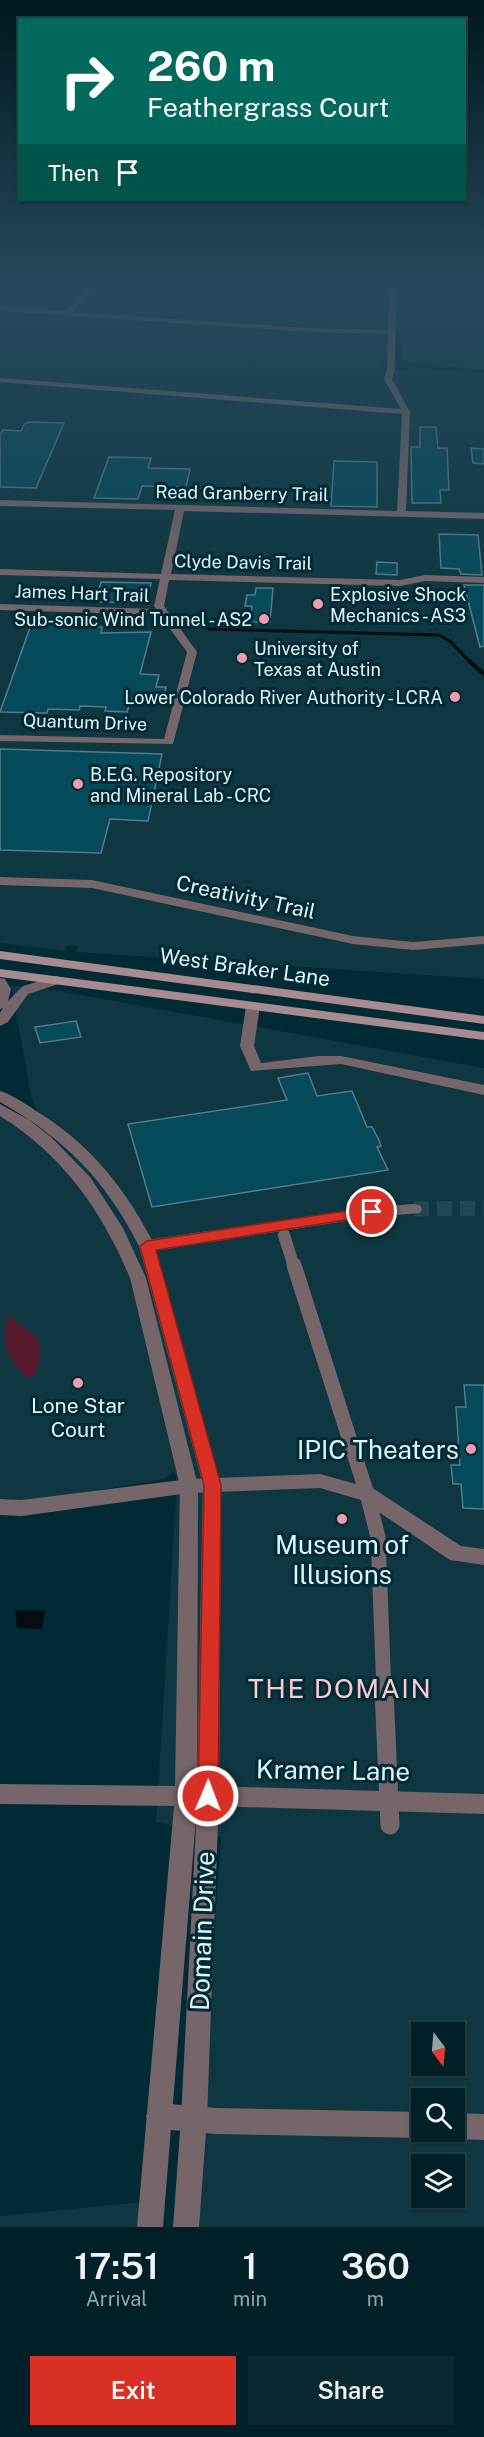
<!DOCTYPE html>
<html lang="en">
<head>
<meta charset="utf-8">
<style>
	body { margin:0; font-family:"Public Sans",sans-serif; background:#0a282f; color:#f1f3f6; height:100vh; display:flex; flex-direction:column; font-size:22px; white-space:nowrap }
	* { box-sizing:border-box; margin:0 }
	p { font-size:20px; color:#95a3a7 }
	.icon { flex:none; width:33px; height:33px; fill:none; stroke:currentColor; stroke-width:2; stroke-linecap:round; stroke-linejoin:round }
	.map { position:relative; height:2227px; overflow:hidden }
	.drawer { display:flex; flex-direction:column; background:#002027; flex:1 }
	.drawer>* { flex:none }
	.guide { position:absolute; left:18px; top:18px; width:448px; height:183px; border-radius:0px; box-shadow:0 2px 4px #0004,0 0 0 2px #223e44; background:#00695c; color:#fff; overflow:hidden }
	.needle { width:39px; rotate:164deg }
	.controls { position:absolute; left:411px; top:2022px; display:grid; gap:12px }
	.controls a { display:grid; place-items:center; width:54px; height:54px; border-radius:0px; background:#002027; box-shadow:0 2px 4px #0004,0 0 0 2px #223e44; font-size:30px }
	.pin { position:absolute; display:grid; place-items:center; width:51px; height:51px; color:#fff; margin:-26px; border:3px solid #fff; border-radius:50%; box-shadow:0 2px 6px #0007 }
	.me { position:absolute; width:66px; margin:-33px; rotate:1deg; stroke-linejoin:round; filter:drop-shadow(0 0 4px #0008) }
	.turn { display:flex; align-items:center; gap:21px; height:126px; padding:0 30px; font-size:27px }
	.turn .icon { width:78px; height:78px; stroke-width:2.5 }
	.turn b { display:block; font-size:42px; line-height:51px }
	.then { display:flex; align-items:center; height:57px; padding:0 30px; background:#0003; gap:12px; font-size:22px }
	.eta { display:flex; justify-content:space-evenly; align-items:center; height:102px; text-align:center }
	.eta b { font-size:36px; font-weight:600; line-height:42px }
	.button { display:flex; gap:12px; margin-top:auto; padding:12px 30px }
	.button a { flex:1; height:69px; border-radius:0px; background:#d93025; color:#fff; font-size:24px; font-weight:600; line-height:69px; text-align:center }
	.button a+a { background:#0a282f; color:#f1f3f6 }
	.map>svg:first-child { display:block }
	.built { fill:#0e3741; fill-rule:evenodd }
	.green { fill:#57172a }
	.water { fill:#020c11 }
	.lines { fill:none; stroke-linecap:round; stroke-linejoin:round }
	.stream-far1 { stroke:#020c11; stroke-width:3 }
	.stream { stroke:#020c11; stroke-width:4 }
	.building { fill:#054a5a; stroke:#537c89; stroke-width:1.5 }
	.minor-tunnel { stroke:#214852; stroke-width:15; stroke-dasharray:15 8; stroke-linecap:butt }
	.pedestrian-far2 { stroke:#776669; stroke-width:12 }
	.pedestrian-far1 { stroke:#776669; stroke-width:15 }
	.pedestrian { stroke:#776669; stroke-width:19 }
	.minor { fill:#776669; fill-rule:evenodd }
	.tertiary { fill:#776669; fill-rule:evenodd }
	.secondary { fill:#a68b8f; fill-rule:evenodd }
	.route { fill:#d93025; stroke:#8d1f18; stroke-width:1.5 }
	.poi-dot { fill:#f39aac; stroke:#002a34; stroke-width:2 }
	.labels { text-anchor:middle; dominant-baseline:central; stroke-width:6; stroke-linejoin:round; paint-order:stroke }
	.far-street-label { font-size:18px; fill:#dff5fc; stroke:#002a34 }
	.far-poi-label { font-size:18px; fill:#dff5fc; stroke:#002a34; text-anchor:start }
	.street-label { font-size:21px; fill:#dff5fc; stroke:#002a34 }
	.poi-label { font-size:21px; fill:#dff5fc; stroke:#002a34 }
	.near-poi-label { font-size:26px; fill:#dff5fc; stroke:#002a34; text-anchor:end }
	.near-street-label { font-size:26px; fill:#dff5fc; stroke:#002a34 }
	.near-neighbourhood-label { font-size:27px; letter-spacing:1.5px; fill:#fcc8d1; stroke:#002a34 }
</style>
</head>
<body>
<div class="map">
<svg width="484" height="2227" viewBox="0 0 484 2227">
	<rect width="100%" height="100%" fill="#002a34"/>
	<g class="built">
		<polygon points="0,283 484,283 484,370 401,362 401,330 264,325 0,308"/>
		<polygon points="0,311 387,334 387,365 382,365 382,369 406,370 407,367 484,373 484,979 76,952 78,946 68,945 64,951 0,943"/>
		<path d="M 11,985 L 59,991 L 484,1068 L 484,2227 L 194,2227 L 221,1837 L 156,1822 L 176,1499 L 176,1477 L 174,1472 L 164,1479 L 31,1501 L 0,1499 L 0,1115 L 40,1144 L 55,1159 L 31,1096 ZM 422,2032 L 454,2032 L 454,2066 L 422,2066 ZM 422,2098 L 454,2098 L 454,2132 L 422,2132 ZM 422,2164 L 454,2164 L 454,2198 L 422,2198 Z"/>
		<polygon points="143,2202 141,2227 0,2227 0,2216"/>
	</g>
	<path class="green" d="M 8,1315 L 38,1338 C 40,1353 42,1369 29,1379 C 8,1361 0,1343 8,1315 Z"/>
	<polygon class="water" points="15,1610 45,1611 42,1629 17,1628"/>
	<g class="lines">
		<polyline class="stream-far1" points="189,618 209,629 439,635 451,642 471,663"/>
		<polyline class="stream" points="469,661 484,674"/>
	</g>
	<g class="building">
		<polygon points="30,422 64,423 36,488 0,487 0,435 3,430 21,431 24,424"/>
		<polygon points="420,427 436,427 438,448 447,448 449,490 440,490 441,503 412,503 411,447 420,447"/>
		<polygon points="471,448 484,449 484,464 473,463"/>
		<polygon points="109,457 151,458 148,468 190,469 186,487 142,486 138,499 94,498"/>
		<polygon points="334,461 377,462 377,507 331,506"/>
		<polygon points="439,534 478,535 482,575 461,574 459,569 441,568"/>
		<polygon points="377,562 397,563 397,575 376,574"/>
		<polygon points="101,582 151,583 146,603 95,602"/>
		<polygon points="464,585 484,585 484,646 480,647"/>
		<polygon points="256,588 273,588 270,622 251,622 252,606 245,606 247,595 255,595"/>
		<polygon points="32,622 76,623 75,626 102,627 101,633 151,632 140,674 159,675 156,687 166,687 163,700 131,699 127,712 105,711 106,707 80,706 79,710 48,709 47,713 0,712"/>
		<polygon points="0,749 162,754 148,821 110,819 101,853 0,850"/>
		<polygon points="76,1021 81,1037 40,1043 35,1027"/>
		<polygon points="308,1073 317,1096 352,1091 367,1127 372,1127 379,1140 381,1146 377,1147 388,1170 152,1207 128,1124 287,1100 278,1078"/>
		<polygon points="464,1385 484,1385 484,1509 463,1508 461,1484 453,1484 451,1465 460,1465 456,1407 466,1407"/>
	</g>
	<g class="lines">
		<polyline class="minor-tunnel" points="414,1209 484,1208"/>
		<polyline class="pedestrian-far2" points="284,1235 294,1267"/>
		<polyline class="pedestrian-far1" points="294,1265 367,1494 378,1537 384,1692"/>
		<polyline class="pedestrian" points="384,1690 390,1825"/>
		<g class="minor">
			<polygon points="93,283 100,283 72,312 308,328 388,330 390,283 396,283 395,370 392,379 410,412 406,511 484,513 484,519 184,511 171,574 400,580 425,575 484,577 484,583 425,581 400,586 169,580 164,606 197,652 173,744 0,741 0,735 164,739 187,652 160,615 0,610 0,604 156,609 154,606 160,579 0,575 0,569 161,574 175,510 0,506 0,500 397,511 402,414 0,382 0,378 401,409 384,379 387,370 388,334 308,332 0,311 0,307 65,311"/>
			<polygon points="0,877 92,880 353,936 413,942 484,936 484,944 413,950 353,944 92,888 0,885"/>
			<polygon points="57,976 64,980 62,983 28,994 8,1022 0,1026 0,1013 3,1008 0,1009 0,978 5,979 11,989 8,1001 23,986"/>
			<polygon points="253,1002 260,1006 254,1046 261,1063 318,1056 341,1056 484,1085 484,1095 341,1064 251,1071 240,1046 246,1006"/>
			<polygon points="414,1204 420,1205 422,1209 420,1213 372,1217 147,1252 141,1250 139,1246 141,1242 147,1240 372,1207"/>
			<polygon points="320,1474 374,1489 461,1546 484,1549 484,1565 450,1560 361,1500 320,1488 189,1493 22,1516 0,1515 0,1499 22,1500 189,1479"/>
			<polygon points="208,1786 484,1794 484,1814 208,1806 200,1803 197,1796 200,1789"/>
			<polygon points="159,2103 216,2108 422,2112 422,2132 432,2132 422,2138 216,2134 159,2129 150,2125 146,2116 150,2107"/>
			<polygon points="454,2113 484,2114 484,2140 454,2139 445,2135 444,2132 454,2132"/>
		</g>
		<path class="tertiary" d="M 0,1091 C 14,1095 28,1106 41,1114 C 93,1147 127,1191 155,1246 L 221,1485 L 219,1796 L 207,2118 L 199,2227 L 173,2227 L 181,2118 L 197,1806 L 163,2227 L 137,2227 L 174,1806 L 0,1804 L 0,1784 L 175,1786 L 180,1486 L 130,1278 C 102,1211 63,1155 0,1116 L 0,1104 L 29,1120 L 51,1137 L 90,1177 L 123,1228 L 146,1278 L 198,1486 L 197,1787 L 203,1485 L 139,1246 C 105,1179 65,1139 0,1102 Z"/>
		<g class="secondary">
			<polygon points="0,951 484,1016 484,1024 0,959"/>
			<polygon points="0,969 484,1032 484,1040 0,977"/>
		</g>
	</g>
	<linearGradient id="sky" x2="0" y2="1"><stop stop-color="#00171d"/><stop offset="0.48" stop-color="#264a5c"/><stop offset="1" stop-color="#264a5c" stop-opacity="0"/></linearGradient>
	<rect width="484" height="595" fill="url(#sky)"/>
	<polygon class="route" points="372,1207 379,1212 377,1215 156,1250 221,1485 218,1796 215,1803 208,1805 201,1803 198,1796 204,1485 140,1246 147,1241"/>
	<g class="poi-dot">
		<circle cx="318" cy="604" r="6"/>
		<circle cx="264" cy="619" r="6"/>
		<circle cx="242" cy="658" r="6"/>
		<circle cx="455" cy="697" r="6"/>
		<circle cx="78" cy="784" r="6"/>
		<circle cx="78" cy="1383" r="6"/>
		<circle cx="471" cy="1449" r="6"/>
		<circle cx="342" cy="1519" r="6"/>
	</g>
	<g class="labels">
		<g class="far-street-label">
			<text transform="translate(242 493) rotate(1)">Read Granberry Trail</text>
			<text transform="translate(243 562) rotate(1)">Clyde Davis Trail</text>
			<text transform="translate(82 593) rotate(2)">James Hart Trail</text>
			<text transform="translate(85 722) rotate(2)">Quantum Drive</text>
		</g>
		<g class="far-poi-label">
			<text x="330" y="594">Explosive Shock<tspan x="330" dy="21">Mechanics - AS3</tspan></text>
			<text x="252" y="619" text-anchor="end">Sub-sonic Wind Tunnel - AS2</text>
			<text x="254" y="648">University of<tspan x="254" dy="21">Texas at Austin</tspan></text>
			<text x="443" y="697" text-anchor="end">Lower Colorado River Authority - LCRA</text>
			<text x="90" y="774">B.E.G. Repository<tspan x="90" dy="21">and Mineral Lab - CRC</tspan></text>
		</g>
		<g class="street-label">
			<text transform="translate(246 897) rotate(12)">Creativity Trail</text>
			<text transform="translate(245 967) rotate(8)">West Braker Lane</text>
		</g>
		<g class="poi-label">
			<text x="78" y="1405">Lone Star<tspan x="78" dy="24">Court</tspan></text>
		</g>
		<g class="near-poi-label">
			<text x="459" y="1449">IPIC Theaters</text>
			<text x="342" y="1544" text-anchor="middle">Museum of<tspan x="342" dy="30">Illusions</tspan></text>
		</g>
		<g class="near-street-label">
			<text transform="translate(333 1770) rotate(1)">Kramer Lane</text>
			<text transform="translate(202 1931) rotate(-88)">Domain Drive</text>
		</g>
		<g class="near-neighbourhood-label">
			<text x="340" y="1688">THE DOMAIN</text>
		</g>
	</g>
</svg>
<div class="controls">
<a><svg class="needle" viewBox="-14 -14 28 28"><path d="M0-13l5 13h-10z" fill="#e53935"/><path d="M0 13l5-13h-10z" fill="#95a3a7"/></svg></a>
<a><svg class="icon" aria-label="search" viewBox="0 0 24 24"><circle cx="10" cy="10" r="6"/><path d="M15 15l6 6"/></svg></a>
<a><svg class="icon" aria-label="layers" viewBox="0 0 24 24"><path d="M12 4l9 5-9 5-9-5zM3 14l9 5 9-5"/></svg></a>
</div>
<div class="pin" style="left:372px;top:1212px;background:#d93025"><svg class="icon" aria-label="arrive" viewBox="0 0 24 24"><path d="M6 21V4h12l-3 4 3 4H6"/></svg></div>
<svg class="me" style="left:208px;top:1796px" viewBox="-20 -20 40 40"><circle r="17" fill="#d93025" stroke="#fff" stroke-width="3"/><path d="M0-11L8 9 0 5-8 9z" fill="#fff"/></svg>
<div class="guide">
<div class="turn"><svg class="icon" aria-label="right" viewBox="0 0 24 24"><path d="M7 20v-9h11M14 6l5 5-5 5"/></svg><div><b>260 m</b>Feathergrass Court</div></div>
<div class="then">Then<svg class="icon" aria-label="arrive" viewBox="0 0 24 24"><path d="M6 21V4h12l-3 4 3 4H6"/></svg></div>
</div>
</div>
<section class="drawer">
<div class="eta">
<div><b>17:51</b><p>Arrival</p></div>
<div><b>1</b><p>min</p></div>
<div><b>360</b><p>m</p></div>
</div>
<div class="button"><a>Exit</a><a>Share</a></div>
</section>
</body>
</html>
